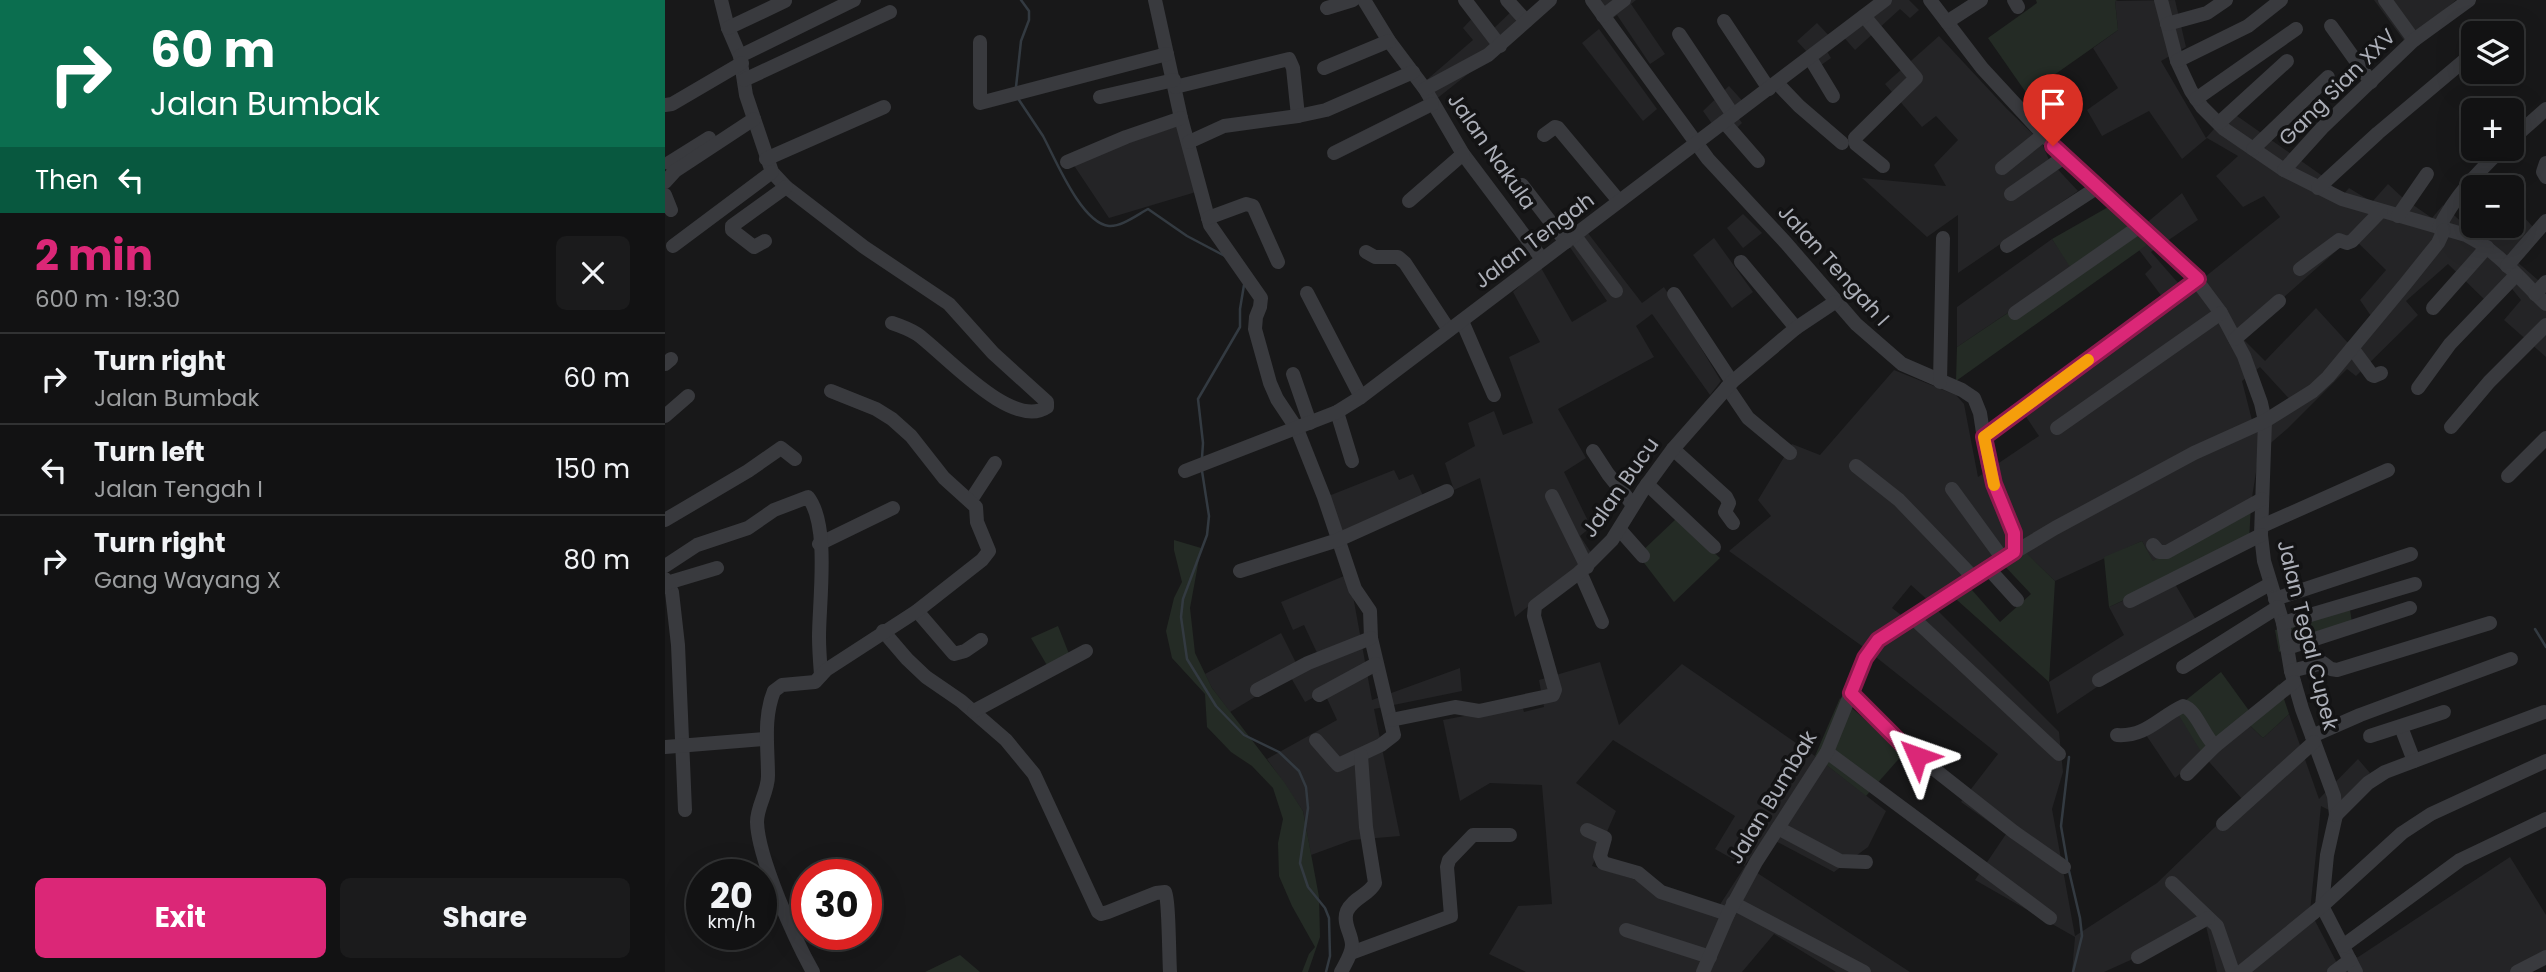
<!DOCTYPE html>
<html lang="en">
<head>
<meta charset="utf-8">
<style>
	body { margin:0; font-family:Poppins,sans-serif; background:#1b1b1c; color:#f1f3f6; height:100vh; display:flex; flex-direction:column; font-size:26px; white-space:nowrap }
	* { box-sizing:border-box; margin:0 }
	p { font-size:23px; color:#9c9ea0 }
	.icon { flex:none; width:38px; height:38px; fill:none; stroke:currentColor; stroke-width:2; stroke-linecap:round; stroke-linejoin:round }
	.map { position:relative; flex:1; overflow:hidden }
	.details { display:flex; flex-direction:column; background:#121213; width:665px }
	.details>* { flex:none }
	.top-card { background:#0b6e4f; color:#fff; overflow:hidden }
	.fabs { position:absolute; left:1796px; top:21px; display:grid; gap:14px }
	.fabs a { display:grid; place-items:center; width:63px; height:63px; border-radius:10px; background:#121213; box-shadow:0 7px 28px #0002,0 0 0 2px #313233; font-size:35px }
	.speed { position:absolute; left:21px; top:859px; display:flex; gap:14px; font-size:35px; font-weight:700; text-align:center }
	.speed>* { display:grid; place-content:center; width:91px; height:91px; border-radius:50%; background:#121213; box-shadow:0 7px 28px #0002,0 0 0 2px #313233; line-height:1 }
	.speed small { font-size:18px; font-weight:400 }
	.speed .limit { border:10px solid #d22; background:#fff; color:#111 }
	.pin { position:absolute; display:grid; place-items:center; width:60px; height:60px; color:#fff; margin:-72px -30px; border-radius:50% 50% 50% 0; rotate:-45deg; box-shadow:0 0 7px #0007 }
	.pin .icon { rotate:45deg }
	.me { position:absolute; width:77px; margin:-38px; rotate:313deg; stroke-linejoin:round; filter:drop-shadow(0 0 5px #0008) }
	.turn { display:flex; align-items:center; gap:24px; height:147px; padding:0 35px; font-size:32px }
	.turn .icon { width:91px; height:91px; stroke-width:2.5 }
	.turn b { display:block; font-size:49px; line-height:60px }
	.then { display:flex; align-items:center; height:66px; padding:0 35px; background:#0003; gap:14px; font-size:26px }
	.round { display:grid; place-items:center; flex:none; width:74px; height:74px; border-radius:10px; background:#1b1b1c }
	.headline { display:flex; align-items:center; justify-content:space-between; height:119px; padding:0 35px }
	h1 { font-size:42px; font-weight:700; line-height:52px; color:#db2777 }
	.button { display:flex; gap:14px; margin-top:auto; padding:14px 35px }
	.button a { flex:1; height:80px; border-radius:10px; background:#db2777; color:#fff; font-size:28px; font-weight:700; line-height:80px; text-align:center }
	.button a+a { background:#1b1b1c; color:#f1f3f6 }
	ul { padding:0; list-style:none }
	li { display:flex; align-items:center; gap:21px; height:91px; padding:0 35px; border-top:2px solid #313233 }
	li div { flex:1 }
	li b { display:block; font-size:26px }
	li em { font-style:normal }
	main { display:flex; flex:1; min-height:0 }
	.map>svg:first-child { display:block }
	.built { fill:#242426; fill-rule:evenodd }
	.green { fill:#242b25 }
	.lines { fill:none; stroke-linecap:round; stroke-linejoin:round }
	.stream { stroke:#333a41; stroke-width:2.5 }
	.minor { stroke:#393a3e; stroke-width:14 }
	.route-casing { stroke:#8e194d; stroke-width:18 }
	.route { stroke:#db2777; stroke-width:12 }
	.slow { stroke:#f59e0b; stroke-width:12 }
	.labels { text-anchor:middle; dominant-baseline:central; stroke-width:7; stroke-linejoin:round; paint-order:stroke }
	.street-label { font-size:21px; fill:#acafb8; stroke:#131314 }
</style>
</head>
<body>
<main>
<section class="details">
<div class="top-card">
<div class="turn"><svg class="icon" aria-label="right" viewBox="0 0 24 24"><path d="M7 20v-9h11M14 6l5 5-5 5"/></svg><div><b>60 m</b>Jalan Bumbak</div></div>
<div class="then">Then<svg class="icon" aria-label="left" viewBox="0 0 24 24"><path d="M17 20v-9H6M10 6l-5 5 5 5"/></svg></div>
</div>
<div class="headline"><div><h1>2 min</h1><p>600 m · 19:30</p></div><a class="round"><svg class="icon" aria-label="close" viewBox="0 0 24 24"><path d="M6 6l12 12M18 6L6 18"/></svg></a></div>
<ul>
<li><svg class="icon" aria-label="right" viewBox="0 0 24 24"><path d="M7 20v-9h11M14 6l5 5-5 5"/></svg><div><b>Turn right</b><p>Jalan Bumbak</p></div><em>60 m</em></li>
<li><svg class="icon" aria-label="left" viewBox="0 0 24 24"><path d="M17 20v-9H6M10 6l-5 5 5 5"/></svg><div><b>Turn left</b><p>Jalan Tengah I</p></div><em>150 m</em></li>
<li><svg class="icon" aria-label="right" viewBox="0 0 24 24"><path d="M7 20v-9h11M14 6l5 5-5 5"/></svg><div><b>Turn right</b><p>Gang Wayang X</p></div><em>80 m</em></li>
</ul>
<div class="button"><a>Exit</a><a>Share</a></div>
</section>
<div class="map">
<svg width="1881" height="972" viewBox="0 0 1881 972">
	<rect width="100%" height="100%" fill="#181819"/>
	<g class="built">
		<polygon points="929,0 971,0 966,4 1000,54 985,64 952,15 943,22"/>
		<polygon points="1218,0 1244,0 1254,10 1245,18 1235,9 1190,50 1176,34"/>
		<path d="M 1510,0 L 1521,47 L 1496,61 L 1541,138 L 1565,111 L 1659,177 L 1677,196 L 1684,188 L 1707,202 L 1723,184 L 1738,198 L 1767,218 L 1778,205 L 1803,228 L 1808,222 L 1808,226 L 1814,226 L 1821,232 L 1827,226 L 1846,226 L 1847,204 L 1869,228 L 1843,254 L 1881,287 L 1881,357 L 1839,320 L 1856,300 L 1840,280 L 1820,300 L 1783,264 L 1741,301 L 1753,315 L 1691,376 L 1682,369 L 1622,429 L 1594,453 L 1586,504 L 1488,562 L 1477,541 L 1390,581 L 1354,547 L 1266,604 L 1394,732 L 1398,772 L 1387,809 L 1410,936 L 1492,883 L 1578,800 L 1538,755 L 1510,778 L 1479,732 L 1510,709 L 1578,719 L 1598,738 L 1624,714 L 1654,799 L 1693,759 L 1705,773 L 1666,811 L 1656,806 L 1645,911 L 1675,969 L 1845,857 L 1881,915 L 1881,956 L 1852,972 L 1552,972 L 1541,926 L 1439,972 L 1407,972 L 1410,937 L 1310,880 L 1341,834 L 1296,802 L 1333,754 L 1197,646 L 1064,551 L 1106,516 L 1093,500 L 1127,444 L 1155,455 L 1229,370 L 1291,395 L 1299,404 L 1313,477 L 1374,436 L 1353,405 L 1498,298 L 1480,274 L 1487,267 L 1474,250 L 1481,245 L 1472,231 L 1517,193 L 1533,220 L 1486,252 L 1521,292 L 1615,217 L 1599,196 L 1578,207 L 1551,176 L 1573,156 L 1542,138 L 1517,159 L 1484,111 L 1437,136 L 1422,110 L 1453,88 L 1428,48 L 1453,30 L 1450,1 ZM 1687,237 L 1721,270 L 1695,300 L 1706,316 L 1683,343 L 1651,308 L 1600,361 L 1575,336 ZM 1595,367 L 1628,403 L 1589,428 L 1577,381 ZM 1246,585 L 1266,603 L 1240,618 L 1227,608 Z"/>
		<polygon points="1709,0 1791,0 1741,43"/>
		<polygon points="850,8 864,26 770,100 758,83 808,40 798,28 813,12 826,31"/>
		<polygon points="1152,23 1167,39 1158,45 1166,58 1149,70 1144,54 1132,41"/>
		<polygon points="934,29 992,109 978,121 917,43"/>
		<polygon points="1274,36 1341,108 1377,143 1384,160 1413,191 1293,273 1293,215 1262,237 1197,178 1281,186 1269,165 1293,140 1271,116 1257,127 1220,84"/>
		<polygon points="1064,86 1081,105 1070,113 1077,123 1063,136 1053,127 1050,128 1038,111"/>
		<polygon points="520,124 541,189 444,218 408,164 433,151"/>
		<polygon points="1078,214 1097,233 1078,248 1062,228"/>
		<polygon points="919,228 977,303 999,287 1056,381 1045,395 987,314 971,326 989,357 893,409 921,458 899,472 926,527 915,536 927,554 850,617 815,478 789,490 780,463 810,446 803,423 829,411 838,435 868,423 844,357 875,342 848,292 875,266 907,322 942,301 902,243"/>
		<polygon points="1049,238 1088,292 1067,308 1028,255"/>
		<polygon points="1387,239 1408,269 1292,347 1292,307"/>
		<polygon points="729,470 734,480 748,474 761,502 677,540 661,497"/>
		<polygon points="684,574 707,700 795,668 797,691 709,709 735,836 687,840 646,855 638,811 602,759 672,720 659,692 640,702 625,676 565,712 547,688 540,674 616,633 632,665 653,655 639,625 628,630 616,602"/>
		<polygon points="1507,579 1531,620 1392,714 1384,682 1459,635 1444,607"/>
		<path d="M 935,662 L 954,725 L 1017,664 L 1150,756 L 1221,811 L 1203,847 L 1169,872 L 1101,836 L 1080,865 L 1245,972 L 1171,972 L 1109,934 L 1077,972 L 861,972 L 824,954 L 853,906 L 887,904 L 877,785 L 825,783 L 795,801 L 778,720 L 857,705 L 859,712 L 879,707 L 874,680 ZM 948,740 L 1070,816 L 1050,849 L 1080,866 L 1054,906 L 927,866 L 951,811 L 911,783 Z"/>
	</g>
	<g class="green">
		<polygon points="1371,0 1453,0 1450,1 1453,30 1362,94 1323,38 1372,3"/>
		<polygon points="1445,206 1472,231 1482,245 1291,381 1292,347 1407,270 1387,239"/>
		<polygon points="1586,504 1584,542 1444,607 1439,557 1477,541 1488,561"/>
		<polygon points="1011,519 1055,558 1009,602 973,555"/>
		<polygon points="509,540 536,548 525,608 530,653 547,688 619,782 638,811 654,897 655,937 643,972 637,972 644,954 650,947 627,906 614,876 613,843 618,819 608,788 587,766 566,752 542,727 540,694 507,658 501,631 509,598 517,582 509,550"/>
		<polygon points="1355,547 1390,581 1384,682 1283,592 1300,582 1335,622 1366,594 1335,561"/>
		<polygon points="1685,610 1688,629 1614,652 1610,630"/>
		<polygon points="393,626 406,659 383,667 366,638"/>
		<polygon points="1556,672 1585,712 1614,684 1624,714 1598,738 1578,719 1538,755 1510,709"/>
		<polygon points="1175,698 1239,753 1201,796 1150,756"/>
		<polygon points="295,955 315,972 259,972 260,972"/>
	</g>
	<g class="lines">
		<g class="stream">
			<polyline points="351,87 356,41 364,20 364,11 356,0"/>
			<path d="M 354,100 C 362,112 370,124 378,136 C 390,158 416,223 444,226 C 456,227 472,215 483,209 L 522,236 L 560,256"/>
			<polyline points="537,458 538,443 533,399 575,327 575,309 579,285"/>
			<polyline points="537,471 544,516 542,535 518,599 516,617 522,659 551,706 579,735 614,752 634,771 641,787 643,808 635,863 643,887 660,908 664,918 665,956 661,972"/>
			<polyline points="1870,629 1881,647"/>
			<polyline points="1402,861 1396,826 1404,757"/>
			<polyline points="1404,871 1415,918 1417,936 1408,972"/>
		</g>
		<g class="minor">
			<path d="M 56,0 L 63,28 L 75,56 L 81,95 L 107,172 L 121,187 L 199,247 L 284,304 L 328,353 L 382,402 L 382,407 C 347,431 279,353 252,334 C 244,329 236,326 227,323"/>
			<polyline points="490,0 516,118 545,225 596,298 595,307 591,317 590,329 605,383 612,399 632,429 659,497 690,589 705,611 706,638 729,735 716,745 673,765 651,740"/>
			<polyline points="699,0 724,41 760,89 798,154 877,259"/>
			<polyline points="800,0 835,46"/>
			<polyline points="842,0 861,21"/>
			<polyline points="927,0 1043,159 1121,243 1191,324 1237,364 1297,390 1309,398 1315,413 1323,465 1349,533 1349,552"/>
			<polyline points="1265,0 1317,68 1399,157 1521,266 1556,313 1579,356 1596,403 1600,421 1596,535 1599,561 1618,623 1626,671 1637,709 1669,796 1671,815 1662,855 1657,906 1691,972"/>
			<polyline points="1349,0 1353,7"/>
			<path d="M 1496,0 L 1512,61 L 1526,91 L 1537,107 L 1559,129 L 1619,170 L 1677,199 L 1801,235 C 1833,251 1856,280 1881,304"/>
			<polyline points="1720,0 1749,40"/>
			<polyline points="662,8 688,0"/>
			<polyline points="938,16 959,0"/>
			<polyline points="1199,16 1251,78 1190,138 1191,144 1218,166"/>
			<polyline points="1059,21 1104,89"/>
			<polyline points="1282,22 1316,0"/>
			<polyline points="1502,24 1542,13 1561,0"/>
			<polyline points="1666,26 1706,82"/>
			<polyline points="63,28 120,1"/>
			<polyline points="1831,33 1837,28"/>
			<polyline points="1014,34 1068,115"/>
			<polyline points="315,42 315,103 502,54"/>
			<polyline points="75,56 189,0"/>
			<polyline points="1145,58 1168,96"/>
			<polyline points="1512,61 1583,26 1616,0"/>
			<polyline points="659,68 724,41"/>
			<polyline points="79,80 225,12"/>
			<polyline points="1112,83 1134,106 1177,143"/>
			<polyline points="510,87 624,59 628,68 633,116"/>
			<polyline points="760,89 823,55 885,0"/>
			<polyline points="435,97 509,80"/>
			<polyline points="1531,99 1631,29"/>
			<polyline points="0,105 7,104 77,63"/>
			<polyline points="1059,122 1093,161"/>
			<polyline points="1554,123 1622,61"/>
			<polyline points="879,135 890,127 893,128 954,201"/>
			<polyline points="1846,140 1881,109"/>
			<polyline points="524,142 559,126 633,116 661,110 748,72"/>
			<polyline points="1588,149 1663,77"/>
			<polyline points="669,153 767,104"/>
			<polyline points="101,159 219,107"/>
			<polyline points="402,162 461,137 516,118"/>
			<polyline points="4,163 44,138"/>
			<polyline points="1881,163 1878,172 1881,177"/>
			<polyline points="1337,168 1378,135"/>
			<polyline points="1619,170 1657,128 1749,40 1804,0"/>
			<polyline points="0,182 10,171 89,119"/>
			<polyline points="857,185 901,242"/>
			<polyline points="1653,188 1713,133 1808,53"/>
			<polyline points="1846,188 1853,181"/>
			<polyline points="1346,194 1399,157"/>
			<polyline points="0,195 6,210"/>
			<polyline points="744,201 798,154"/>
			<polyline points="1733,216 1762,174"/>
			<polyline points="543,218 581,204 588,206 613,262"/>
			<path d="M 1774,228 C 1789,197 1812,173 1837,149"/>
			<polyline points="910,236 951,291"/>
			<polyline points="100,241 89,247 67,230 67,226 121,187"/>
			<polyline points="8,246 107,172"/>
			<polyline points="1342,246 1433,187"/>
			<polyline points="701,252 710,257 733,257 740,263 784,330"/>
			<polyline points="1076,262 1131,328"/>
			<polyline points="1842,266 1881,221"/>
			<polyline points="1635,269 1674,240 1682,243 1687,241 1716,211"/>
			<polyline points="642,293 696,397"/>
			<polyline points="1009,294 1067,382"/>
			<polyline points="1870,294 1881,282"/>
			<polyline points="1768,308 1822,247"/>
			<polyline points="1350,313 1475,226"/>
			<polyline points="797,321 829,395"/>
			<polyline points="1570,339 1614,301"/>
			<polyline points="1687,348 1707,375 1709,376 1716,373"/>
			<polyline points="0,364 6,359"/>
			<polyline points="628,374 645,423"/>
			<polyline points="1275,382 1278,238"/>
			<polyline points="1062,387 1083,418 1125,453"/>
			<polyline points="1753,388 1785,344 1851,275"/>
			<polyline points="672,412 687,461"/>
			<polyline points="0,416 23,396"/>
			<polyline points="1786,427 1824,382 1881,325"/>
			<polyline points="1392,428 1556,313"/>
			<polyline points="1319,437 1533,279"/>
			<polyline points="1008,449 1061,497 1064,503 1060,512 1068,523"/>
			<polyline points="928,451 943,474 968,505"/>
			<polyline points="1191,466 1234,500 1308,577"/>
			<polyline points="520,471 672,412 696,397 1220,0"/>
			<polyline points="1843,476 1881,438"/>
			<polyline points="982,484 1049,547"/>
			<polyline points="1287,489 1338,559"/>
			<polyline points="887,496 922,567"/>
			<polyline points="306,500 330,463"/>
			<polyline points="0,520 83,471 116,448 130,459"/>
			<polyline points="1597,526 1723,470"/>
			<polyline points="955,530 978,556"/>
			<polyline points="154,544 228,508"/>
			<polyline points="1488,545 1494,552 1502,552 1597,499"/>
			<path d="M 0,566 L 32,545 L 83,528 L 109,510 L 143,497 C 165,525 154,601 154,637 C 154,649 155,662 156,675"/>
			<polyline points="1323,568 1352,600"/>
			<polyline points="575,571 673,540 782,491"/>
			<polyline points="915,572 937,622"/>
			<polyline points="0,579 7,592 13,645 20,810"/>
			<polyline points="2,583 52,568"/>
			<polyline points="1610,599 1746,554"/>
			<polyline points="1465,601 1596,535"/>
			<polyline points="252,611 289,654 300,651 316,640"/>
			<polyline points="1247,617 1394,754"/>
			<polyline points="1618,623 1750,584"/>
			<path d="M 218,631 L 242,659 L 261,677 L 296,701 L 341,740 L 369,774 L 433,912 L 436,914 L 443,912 L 491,893 L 500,892 C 504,899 504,958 505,972"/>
			<polyline points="1622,648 1745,608"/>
			<polyline points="1518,667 1613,607"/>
			<polyline points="1626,671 1658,663 1666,669 1672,670 1825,623"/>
			<polyline points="1434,680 1605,584"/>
			<polyline points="592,690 643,663 706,638"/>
			<polyline points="1186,693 1236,743 1349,832 1399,867"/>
			<polyline points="654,695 711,664"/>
			<polyline points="309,711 421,651"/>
			<polyline points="726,720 790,707 814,711 888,695 890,690 869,616 870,606 915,572 947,540 978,490 1008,449 1067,382 1131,328 1170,302"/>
			<polyline points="1736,727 1749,761"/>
			<path d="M 1452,735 C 1481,737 1494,717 1518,706 C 1531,709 1538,735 1550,746"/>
			<polyline points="1647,736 1695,715 1846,659"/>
			<polyline points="1705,736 1779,712"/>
			<polyline points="0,747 100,739"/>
			<polyline points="1162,752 1385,918"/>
			<polyline points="1522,774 1550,746 1629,682"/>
			<polyline points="1671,815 1703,783 1720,772 1879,712"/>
			<polyline points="1558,824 1649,742"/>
			<polyline points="1113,828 1175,861 1201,862"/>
			<polyline points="922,830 940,838 935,856 938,863 973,873 996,892 1063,914"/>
			<polyline points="1507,883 1552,926 1568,972"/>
			<polyline points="1068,903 1199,972"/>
			<polyline points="961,930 1045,957"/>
			<polyline points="1678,946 1795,860 1881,819"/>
			<polyline points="686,953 786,916 782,867 784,860 808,835 845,835"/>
			<polyline points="1473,957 1543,918"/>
			<path d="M 148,972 C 130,940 93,858 92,822 C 92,806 103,792 103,776 C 103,747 98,718 109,691 L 117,685 L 150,682 L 161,670 L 252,611 L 317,560 L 324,551 L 312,522 L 311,507 L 279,478 L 246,436 L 227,419 L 211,409 L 166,391"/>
			<path d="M 676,972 C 680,964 687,954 687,945 C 687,934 677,923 682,911 C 688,898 704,895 710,883 L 701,827 L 696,755"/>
			<polyline points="1038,972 1063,914 1091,862 1162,752 1200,658 1213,640 1308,577 1390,528 1529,453 1600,421 1648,391 1663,377 1741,283 1773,243 1779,230"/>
			<polyline points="1576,972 1657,906 1737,833 1766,814 1881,761"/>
			<polyline points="1669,972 1685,960"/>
			<polyline points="1852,972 1881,957"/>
		</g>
	</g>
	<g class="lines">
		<g class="route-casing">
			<polyline id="route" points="1252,756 1236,743 1186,693 1200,658 1213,640 1349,552 1349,533 1329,484 1319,437 1533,279 1388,146"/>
		</g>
		<use href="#route" class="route"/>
		<polyline class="slow" points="1329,485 1319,437 1423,360"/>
	</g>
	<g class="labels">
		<g class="street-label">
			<text transform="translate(1672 87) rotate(-45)">Gang Sian XXV</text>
			<text transform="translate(827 151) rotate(55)">Jalan Nakula</text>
			<text transform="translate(869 240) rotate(-37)">Jalan Tengah</text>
			<text transform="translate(1169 265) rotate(48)">Jalan Tengah I</text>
			<text transform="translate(955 487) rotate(-55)">Jalan Bucu</text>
			<text transform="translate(1643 635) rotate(76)">Jalan Tegal Cupek</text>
			<text transform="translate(1107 797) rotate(-59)">Jalan Bumbak</text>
		</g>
	</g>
</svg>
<div class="fabs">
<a><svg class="icon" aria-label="layers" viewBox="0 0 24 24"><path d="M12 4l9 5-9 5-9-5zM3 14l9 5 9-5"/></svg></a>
<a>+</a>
<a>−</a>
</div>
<div class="speed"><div>20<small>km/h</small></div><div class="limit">30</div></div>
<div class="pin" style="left:1388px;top:146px;background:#d93025"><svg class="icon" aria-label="arrive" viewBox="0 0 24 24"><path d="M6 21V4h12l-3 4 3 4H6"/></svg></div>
<svg class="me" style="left:1252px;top:756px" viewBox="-20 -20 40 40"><path d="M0-17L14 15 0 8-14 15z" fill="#db2777" stroke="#fff" stroke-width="4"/></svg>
</div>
</main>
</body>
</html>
